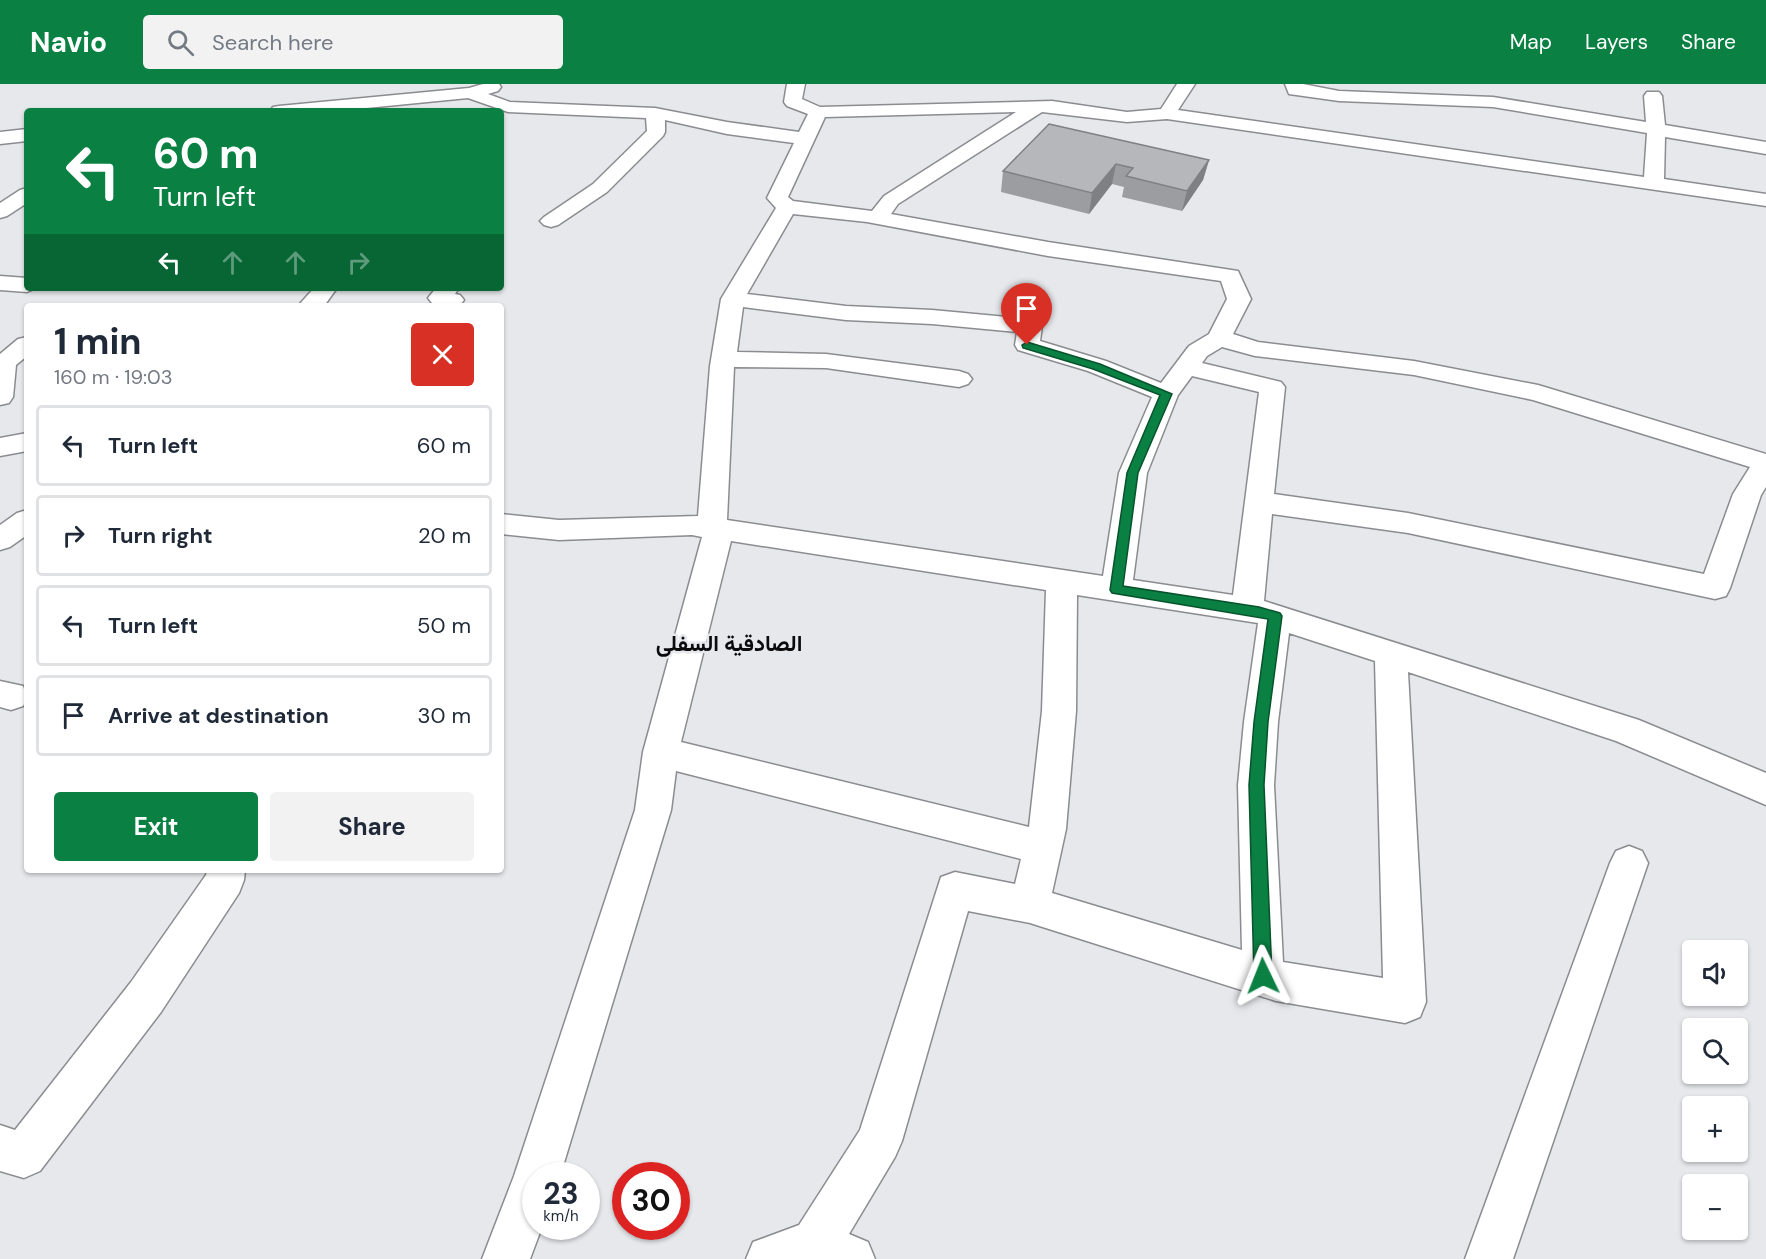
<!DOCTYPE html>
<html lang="en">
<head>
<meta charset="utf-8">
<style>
	body { margin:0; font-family:"DM Sans",Vazirmatn,sans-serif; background:#f2f2f3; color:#1f2937; height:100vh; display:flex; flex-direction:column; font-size:22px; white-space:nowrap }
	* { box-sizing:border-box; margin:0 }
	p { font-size:20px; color:#747a83 }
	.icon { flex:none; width:33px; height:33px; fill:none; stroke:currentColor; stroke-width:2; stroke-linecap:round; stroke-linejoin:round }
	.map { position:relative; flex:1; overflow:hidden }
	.sheet { position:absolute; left:24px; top:219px; width:480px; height:570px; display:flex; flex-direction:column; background:#fff; border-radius:6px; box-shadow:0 2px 4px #0004 }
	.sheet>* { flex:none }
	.guide { position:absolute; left:24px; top:24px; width:480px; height:183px; border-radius:6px; box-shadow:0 2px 4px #0004; background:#0b8043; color:#fff; overflow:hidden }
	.buttons { position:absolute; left:1682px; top:856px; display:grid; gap:12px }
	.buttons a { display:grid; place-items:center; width:66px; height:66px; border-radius:6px; background:#fff; box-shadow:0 2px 4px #0004; font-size:30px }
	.speed { position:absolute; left:522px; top:1078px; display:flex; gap:12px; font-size:30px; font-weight:700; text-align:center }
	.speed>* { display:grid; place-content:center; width:78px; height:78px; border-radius:50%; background:#fff; box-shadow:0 2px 4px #0004; line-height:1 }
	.speed small { font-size:15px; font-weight:400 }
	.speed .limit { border:9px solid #d22; background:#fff; color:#111 }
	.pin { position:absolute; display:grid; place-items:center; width:51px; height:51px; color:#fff; margin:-62px -26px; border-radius:50% 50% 50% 0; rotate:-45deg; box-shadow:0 0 6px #0007 }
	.pin .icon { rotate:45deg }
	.me { position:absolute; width:66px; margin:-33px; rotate:358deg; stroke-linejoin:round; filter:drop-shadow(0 0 4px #0008) }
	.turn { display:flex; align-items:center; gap:21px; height:126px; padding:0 30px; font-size:27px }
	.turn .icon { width:78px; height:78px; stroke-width:2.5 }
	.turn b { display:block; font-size:42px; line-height:51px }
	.lanes { display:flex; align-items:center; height:57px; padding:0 30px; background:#0003; justify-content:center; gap:30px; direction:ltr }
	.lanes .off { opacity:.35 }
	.round { display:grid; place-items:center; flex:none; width:63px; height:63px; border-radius:6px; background:#f2f2f3 }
	.overview { display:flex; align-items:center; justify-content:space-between; height:102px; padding:0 30px }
	h1 { font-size:36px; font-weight:700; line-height:45px }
	.button { display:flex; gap:12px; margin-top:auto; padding:12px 30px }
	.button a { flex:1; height:69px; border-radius:6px; background:#0b8043; color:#fff; font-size:24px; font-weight:700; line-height:69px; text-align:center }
	.button a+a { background:#f2f2f3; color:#1f2937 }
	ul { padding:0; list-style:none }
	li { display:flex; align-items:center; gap:18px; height:81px; margin:0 12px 9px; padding:0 18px; border:3px solid #e0e1e3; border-radius:6px }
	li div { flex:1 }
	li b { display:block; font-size:22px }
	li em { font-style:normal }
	header { display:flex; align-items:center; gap:36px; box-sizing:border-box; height:84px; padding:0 30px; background:#0b8043; color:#fff }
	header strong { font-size:28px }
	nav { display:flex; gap:33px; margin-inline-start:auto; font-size:21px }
	.search { width:420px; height:54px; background:#f2f2f3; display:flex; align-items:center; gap:15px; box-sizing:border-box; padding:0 21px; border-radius:6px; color:#747a83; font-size:22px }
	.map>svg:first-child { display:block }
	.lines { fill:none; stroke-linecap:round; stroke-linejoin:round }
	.street-casing { stroke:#8b8c90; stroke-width:3 }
	.street { fill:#fff; fill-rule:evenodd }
	.wall { fill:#9c9da1 }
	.shaded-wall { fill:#7f8083 }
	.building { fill:#b5b7bb; stroke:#7f8083; stroke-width:1.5 }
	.route { fill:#0b8043; stroke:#07532c; stroke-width:1.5 }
	.labels { text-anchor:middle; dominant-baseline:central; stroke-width:5; stroke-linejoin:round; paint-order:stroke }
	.district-label { font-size:22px; font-weight:bold; fill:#0b0b0d; stroke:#e7e8ec }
</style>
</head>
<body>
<header>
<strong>Navio</strong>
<div class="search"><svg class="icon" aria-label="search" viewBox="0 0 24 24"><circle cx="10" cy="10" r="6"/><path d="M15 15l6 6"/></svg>Search here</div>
<nav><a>Map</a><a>Layers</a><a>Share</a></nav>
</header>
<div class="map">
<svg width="1766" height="1175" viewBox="0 0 1766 1175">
	<rect width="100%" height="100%" fill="#e7e8ec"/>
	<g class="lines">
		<g class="street-casing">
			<g id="street">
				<path d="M 483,0 L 499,0 L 501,3 L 498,7 L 488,10 L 510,18 L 655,24 L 727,38 L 799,48 L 808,30 L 787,22 L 784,18 L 787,0 L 805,0 L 802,15 L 820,23 L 1052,17 L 1127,28 L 1161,25 L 1177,0 L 1195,0 L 1178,26 L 1644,93 L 1647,49 L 1493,23 L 1339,17 L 1289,10 L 1285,0 L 1303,0 L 1339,7 L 1493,13 L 1646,38 L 1644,12 L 1647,8 L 1659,8 L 1662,12 L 1665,41 L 1766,58 L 1766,70 L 1665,53 L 1664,95 L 1766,110 L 1766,122 L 1167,35 L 1127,38 L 1042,28 L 898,120 L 891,130 L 1048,158 L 1238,187 L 1251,215 L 1233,250 L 1258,258 L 1414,277 L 1538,301 L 1766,370 L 1766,403 L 1761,411 L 1730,504 L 1726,512 L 1715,515 L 1408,449 L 1272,430 L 1264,517 L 1639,636 L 1766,689 L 1766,721 L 1616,657 L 1408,588 L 1426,918 L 1420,933 L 1405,939 L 1276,917 L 1030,839 L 968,827 L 902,1057 L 895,1073 L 849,1150 L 868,1158 L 875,1175 L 746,1175 L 753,1158 L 799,1141 L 860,1046 L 941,793 L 955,788 L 1015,800 L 1021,775 L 676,687 L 671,726 L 560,1092 L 536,1092 L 536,1143 L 542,1143 L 530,1175 L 482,1175 L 514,1092 L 635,726 L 643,668 L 702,453 L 692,451 L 559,456 L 501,450 L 501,430 L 559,436 L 698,432 L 710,282 L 721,215 L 776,124 L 767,114 L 794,59 L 727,50 L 665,36 L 665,48 L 663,52 L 607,108 L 558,141 L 551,143 L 544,141 L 540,137 L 544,133 L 593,100 L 647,47 L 646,34 L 508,28 L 468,14 L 336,27 L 270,27 L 273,23 L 279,22 L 469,4 ZM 1016,28 L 884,112 L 872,127 L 793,117 L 788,113 L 825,33 ZM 793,130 L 867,138 L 1048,172 L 1221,197 L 1227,215 L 1209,250 L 1189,262 L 1161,299 L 1106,277 L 1040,257 L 1042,242 L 1038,237 L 1030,235 L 932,226 L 846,222 L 747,210 ZM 743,223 L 846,236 L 932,240 L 1017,248 L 1015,261 L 1018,266 L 1088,287 L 1152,313 L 1119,389 L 1103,492 L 727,436 L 734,283 L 826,284 L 959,303 L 968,300 L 972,295 L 968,290 L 959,287 L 826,270 L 737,268 ZM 1222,263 L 1255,272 L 1414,291 L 1533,316 L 1750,383 L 1733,410 L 1704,490 L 1408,429 L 1274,410 L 1285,303 L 1281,298 L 1202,279 L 1207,272 ZM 1192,292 L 1259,308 L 1233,511 L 1133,496 L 1147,389 L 1178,311 ZM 731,457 L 1046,506 L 1042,627 L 1029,743 L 681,658 ZM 1077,511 L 1258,539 L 1244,638 L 1238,701 L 1242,866 L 1052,809 L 1066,745 L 1076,627 ZM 1289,549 L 1375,577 L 1383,894 L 1283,878 L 1274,701 L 1278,638 Z"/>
				<polygon points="27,45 27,57 0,60 0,48"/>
				<polygon points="27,104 27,119 7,132 0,134 0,119 20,106"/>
				<polygon points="0,192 27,194 27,204 36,204 27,208 0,206"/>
				<polygon points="314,204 337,204 324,222 298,222"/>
				<polygon points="436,204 459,204 455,210 460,211 464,216 459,222 435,222 437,220 432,219 428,214"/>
				<polygon points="27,253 27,272 16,281 13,313 9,319 0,321 0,270 18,255"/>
				<polygon points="27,349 27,367 0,372 0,354"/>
				<polygon points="27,426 27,451 10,463 0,466 0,441 17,429"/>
				<polygon points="0,597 23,602 27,614 23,622 11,626 0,623"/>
				<polygon points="1629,762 1642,767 1648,779 1513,1175 1465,1175 1610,779 1616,767"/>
				<polygon points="207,786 245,786 244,796 239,809 161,928 40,1087 24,1094 0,1087 0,1041 15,1046 131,898 206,791"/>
			</g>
		</g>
		<use href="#street" class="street"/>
	</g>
	<polygon class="wall" points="1049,40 1209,76 1203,96 1182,127 1122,113 1124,103 1112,100 1089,130 1001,108 1003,87"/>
	<g class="shaded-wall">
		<polygon points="1209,76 1203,96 1182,127 1187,107"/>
		<polygon points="1116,80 1112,100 1089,130 1092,109"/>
	</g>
	<polygon class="building" points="1049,40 1209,76 1187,107 1126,92 1133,84 1116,80 1092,109 1003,87"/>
	<polygon class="route" points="1027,258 1100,280 1172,310 1138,389 1123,502 1259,523 1280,529 1282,532 1268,638 1264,701 1272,892 1269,898 1263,901 1257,898 1254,892 1249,701 1254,638 1268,535 1112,509 1110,506 1127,389 1160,311 1093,285 1023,264 1022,261"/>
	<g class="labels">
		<g class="district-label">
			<text x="729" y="559">الصادقية السفلى</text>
		</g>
	</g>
</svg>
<div class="buttons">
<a><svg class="icon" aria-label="sound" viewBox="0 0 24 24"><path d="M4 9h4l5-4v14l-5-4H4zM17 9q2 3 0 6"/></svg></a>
<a><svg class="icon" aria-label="search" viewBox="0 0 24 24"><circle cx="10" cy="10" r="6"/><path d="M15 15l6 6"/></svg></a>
<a>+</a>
<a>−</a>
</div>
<div class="speed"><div>23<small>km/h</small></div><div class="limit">30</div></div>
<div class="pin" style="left:1027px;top:261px;background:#d93025"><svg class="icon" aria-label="arrive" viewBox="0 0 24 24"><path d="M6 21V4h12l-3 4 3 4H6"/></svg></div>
<svg class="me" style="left:1263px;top:892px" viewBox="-20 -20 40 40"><path d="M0-17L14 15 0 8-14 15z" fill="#0b8043" stroke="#fff" stroke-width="4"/></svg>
<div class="guide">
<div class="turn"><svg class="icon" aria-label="left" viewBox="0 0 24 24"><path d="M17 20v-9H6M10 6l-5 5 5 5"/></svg><div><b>60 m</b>Turn left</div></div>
<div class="lanes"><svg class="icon" aria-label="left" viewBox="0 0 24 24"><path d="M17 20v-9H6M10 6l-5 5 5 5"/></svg><svg class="icon off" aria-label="ahead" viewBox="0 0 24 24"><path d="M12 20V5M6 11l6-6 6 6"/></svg><svg class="icon off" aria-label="ahead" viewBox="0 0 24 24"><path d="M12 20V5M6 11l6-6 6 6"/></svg><svg class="icon off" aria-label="right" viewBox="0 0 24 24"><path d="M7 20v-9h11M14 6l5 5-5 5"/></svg></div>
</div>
<section class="sheet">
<div class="overview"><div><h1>1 min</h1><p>160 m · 19:03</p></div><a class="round" style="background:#d93025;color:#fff"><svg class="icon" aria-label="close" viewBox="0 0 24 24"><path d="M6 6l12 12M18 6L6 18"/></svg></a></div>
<ul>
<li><svg class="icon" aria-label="left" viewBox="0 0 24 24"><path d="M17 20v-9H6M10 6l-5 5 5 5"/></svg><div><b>Turn left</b></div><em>60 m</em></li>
<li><svg class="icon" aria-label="right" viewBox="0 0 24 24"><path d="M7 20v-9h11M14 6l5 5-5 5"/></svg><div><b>Turn right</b></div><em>20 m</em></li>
<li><svg class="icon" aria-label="left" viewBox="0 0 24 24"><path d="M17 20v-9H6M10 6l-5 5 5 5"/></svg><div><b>Turn left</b></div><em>50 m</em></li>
<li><svg class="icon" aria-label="arrive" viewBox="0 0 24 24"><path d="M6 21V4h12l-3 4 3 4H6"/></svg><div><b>Arrive at destination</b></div><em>30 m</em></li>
</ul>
<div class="button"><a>Exit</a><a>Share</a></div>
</section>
</div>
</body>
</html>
